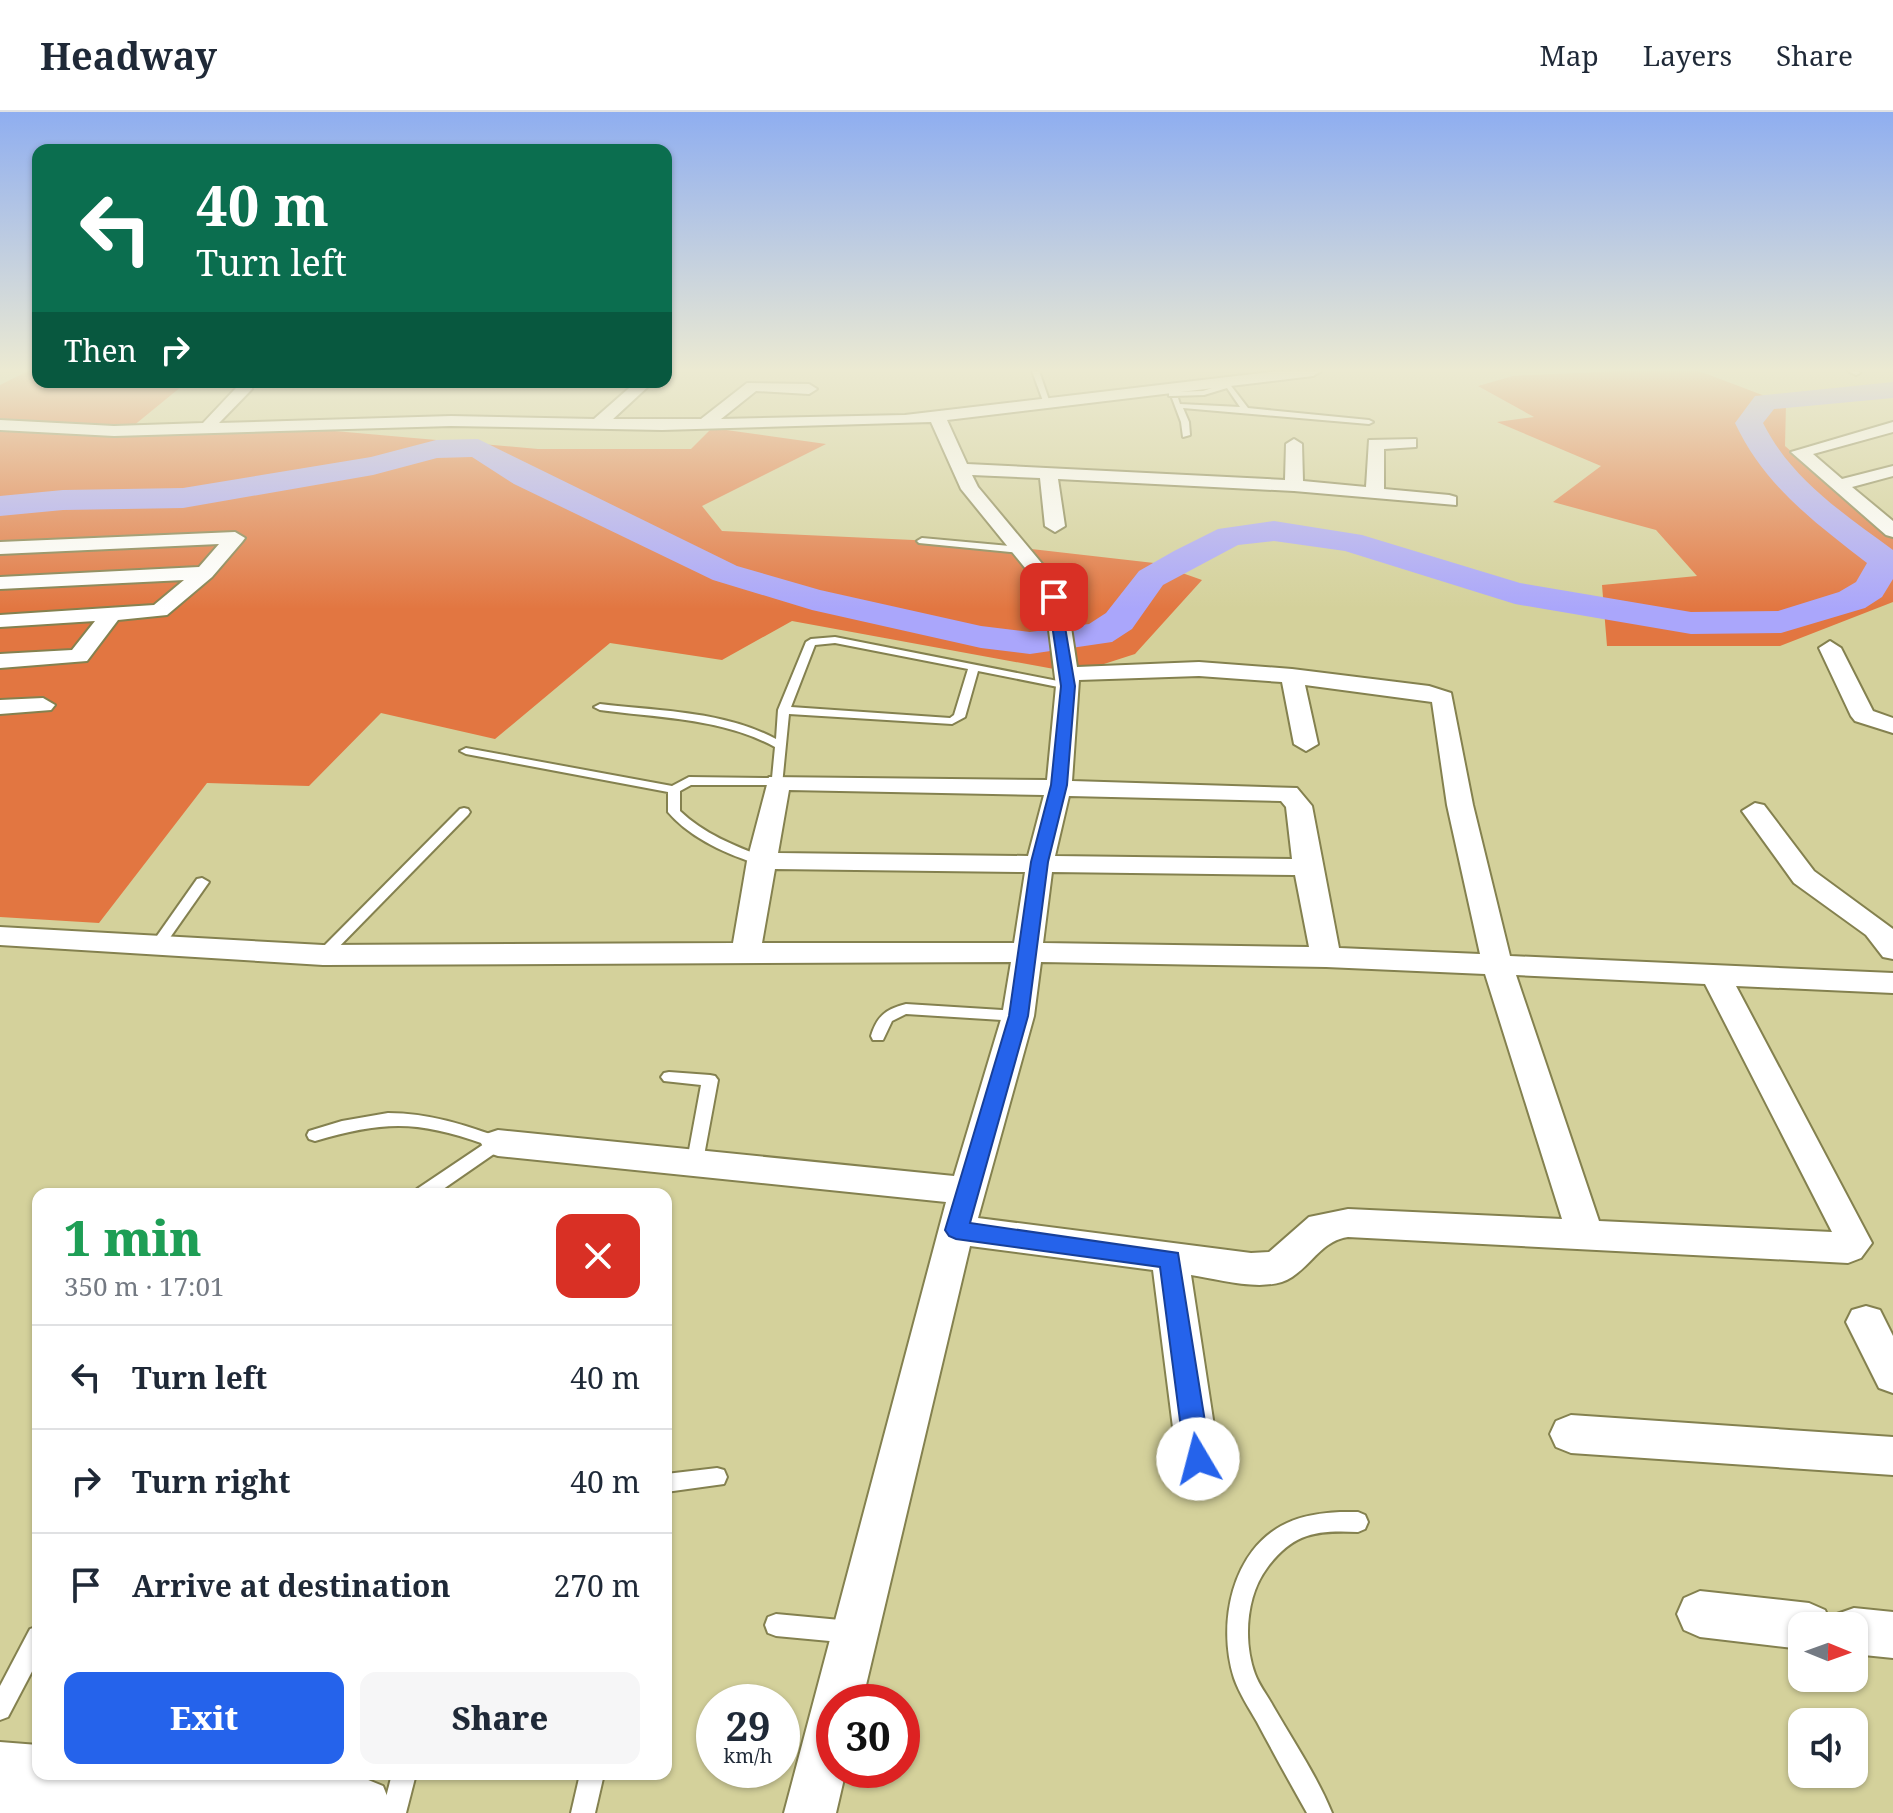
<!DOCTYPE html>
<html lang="en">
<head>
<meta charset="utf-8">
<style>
	body { margin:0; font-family:"Noto Serif",serif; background:#f6f6f7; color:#1f2937; height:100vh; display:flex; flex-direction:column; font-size:30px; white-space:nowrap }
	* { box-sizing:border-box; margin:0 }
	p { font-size:26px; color:#747a83 }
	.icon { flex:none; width:44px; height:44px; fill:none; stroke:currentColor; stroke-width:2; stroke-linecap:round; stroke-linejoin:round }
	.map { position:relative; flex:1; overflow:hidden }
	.drawer { position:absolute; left:32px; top:1076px; width:640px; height:592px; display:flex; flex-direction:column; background:#fff; border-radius:16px; box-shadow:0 2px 6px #0004 }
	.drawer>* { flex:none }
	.banner { position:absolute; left:32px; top:32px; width:640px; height:244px; border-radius:16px; box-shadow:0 2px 6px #0004; background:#0b6e4f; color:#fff; overflow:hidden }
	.needle { width:52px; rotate:91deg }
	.fabs { position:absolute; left:1788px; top:1500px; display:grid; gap:16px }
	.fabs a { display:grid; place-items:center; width:80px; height:80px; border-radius:16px; background:#fff; box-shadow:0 2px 6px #0004; font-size:40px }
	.speed { position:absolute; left:696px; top:1572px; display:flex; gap:16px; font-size:40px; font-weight:700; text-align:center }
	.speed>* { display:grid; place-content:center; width:104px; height:104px; border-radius:50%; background:#fff; box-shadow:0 2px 6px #0004; line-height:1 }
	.speed small { font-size:20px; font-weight:400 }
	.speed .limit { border:12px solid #d22; background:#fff; color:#111 }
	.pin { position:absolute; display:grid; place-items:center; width:68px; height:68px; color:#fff; margin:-34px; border-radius:16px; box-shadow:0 4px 12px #0006 }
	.me { position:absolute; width:88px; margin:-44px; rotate:352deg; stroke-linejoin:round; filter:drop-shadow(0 0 6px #0008) }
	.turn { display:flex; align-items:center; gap:28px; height:168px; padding:0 32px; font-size:36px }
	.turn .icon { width:104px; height:104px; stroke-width:2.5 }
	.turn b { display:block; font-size:56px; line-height:68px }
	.then { display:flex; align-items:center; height:76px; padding:0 32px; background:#0003; gap:16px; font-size:30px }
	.round { display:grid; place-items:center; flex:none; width:84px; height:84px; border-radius:16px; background:#f6f6f7 }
	.overview { display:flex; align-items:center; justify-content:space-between; height:136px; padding:0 32px }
	h1 { font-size:48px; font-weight:800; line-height:60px; color:#1e9e55 }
	.action { display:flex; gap:16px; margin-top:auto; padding:16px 32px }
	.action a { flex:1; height:92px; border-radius:16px; background:#2563eb; color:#fff; font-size:32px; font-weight:800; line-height:92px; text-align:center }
	.action a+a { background:#f6f6f7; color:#1f2937 }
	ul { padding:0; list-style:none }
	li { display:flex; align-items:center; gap:24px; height:104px; padding:0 32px; border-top:2px solid #e0e1e3 }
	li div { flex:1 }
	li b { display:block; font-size:30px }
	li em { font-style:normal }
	header { display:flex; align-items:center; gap:48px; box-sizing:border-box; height:112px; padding:0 40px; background:#fff; border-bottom:2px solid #e0e1e3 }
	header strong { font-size:38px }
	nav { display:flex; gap:44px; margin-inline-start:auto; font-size:28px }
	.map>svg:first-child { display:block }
	.forest { fill:#e27641 }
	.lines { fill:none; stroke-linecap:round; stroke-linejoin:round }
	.river { fill:#aaa6fb; fill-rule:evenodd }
	.lane-casing { stroke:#84814f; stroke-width:4 }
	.street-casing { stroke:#84814f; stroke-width:4 }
	.primary-casing { stroke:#84814f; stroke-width:4 }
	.lane { fill:#fff; fill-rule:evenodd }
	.street { fill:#fff; fill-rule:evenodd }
	.primary { fill:#fff; fill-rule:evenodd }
	.route { fill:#2563eb; stroke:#184099; stroke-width:2 }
</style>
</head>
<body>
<header>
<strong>Headway</strong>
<nav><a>Map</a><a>Layers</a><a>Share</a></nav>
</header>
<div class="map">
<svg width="1893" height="1701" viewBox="0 0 1893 1701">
	<rect width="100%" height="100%" fill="#d4d19b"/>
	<g class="forest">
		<polygon points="28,259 38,259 38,270 187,270 127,319 312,317 538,337 691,337 712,316 826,332 702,394 722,419 978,431 1154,451 1202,468 1135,542 1076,561 792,509 722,548 610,531 495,627 381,601 309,674 207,671 99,811 0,805 0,273"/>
		<polygon points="1615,259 1699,259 1786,292 1785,334 1893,427 1893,490 1780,534 1607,534 1602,473 1697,464 1656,418 1553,390 1601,354 1497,310 1534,305 1478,274 1513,264"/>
	</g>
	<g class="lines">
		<path class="river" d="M 1893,270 L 1893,286 L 1774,297 L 1763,311 C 1792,368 1843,401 1893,438 L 1893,467 L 1882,485 L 1865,496 L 1781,521 L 1691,522 L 1515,492 L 1345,439 L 1274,429 L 1238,433 L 1163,473 L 1132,517 L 1112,530 L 1030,542 L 981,536 L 812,498 L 713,468 L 514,372 L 472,345 L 437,346 L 373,363 L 183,396 L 63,398 L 0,404 L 0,384 L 63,378 L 183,376 L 371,345 L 436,328 L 478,327 L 737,454 L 820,478 L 981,514 L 1030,520 L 1089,512 L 1106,501 L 1139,459 L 1174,439 L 1218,417 L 1274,409 L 1362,423 L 1520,471 L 1691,500 L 1778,499 L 1839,480 L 1856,470 L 1867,451 C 1814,410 1764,373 1735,311 L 1755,284 Z"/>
		<g class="lane-casing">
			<g id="lane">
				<polygon points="1032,259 1039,259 1050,291 1043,289"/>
				<polygon points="1848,259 1857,259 1860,261 1856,263"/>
				<polygon points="1225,266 1248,296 1369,308 1373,310 1369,312 1183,296 1189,310 1190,323 1183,325 1181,310 1172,286 1178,286 1180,292 1240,295 1227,276 1204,283 1172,284 1169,284 1169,280 1203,279 1224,272 1221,268"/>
				<polygon points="922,426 1021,435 1026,438 1021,441 919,431 917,429"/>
				<path d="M 835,525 L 1068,571 L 1073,574 L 1068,577 L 978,559 L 965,605 L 952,612 L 789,602 L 782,673 L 691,673 L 680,679 L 680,699 C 704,722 735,734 766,746 L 767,749 L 761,753 C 728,743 690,726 668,700 L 668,680 L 466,642 L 460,639 L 466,636 L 672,674 L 689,665 L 772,666 L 775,635 C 722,606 659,606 600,598 L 594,595 L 600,592 C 658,599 724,599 776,627 L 778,598 L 806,530 L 811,527 ZM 835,531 L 968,557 L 954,603 L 950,606 L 791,595 L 815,533 Z"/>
				<polygon points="464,696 468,697 470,700 468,703 328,846 318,846 316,843 318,840 460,697"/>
				<polygon points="202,766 209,770 162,837 152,837 150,834 152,831 197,767"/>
				<path d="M 906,892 L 1018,899 L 1025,904 L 1018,909 L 906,902 L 892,909 L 883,928 L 873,928 L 871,924 C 877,904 886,897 906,892 Z"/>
				<polygon points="669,960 710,963 715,964 718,968 703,1049 701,1053 695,1055 689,1053 687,1049 701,973 664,969 661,965 664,961"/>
				<path d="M 388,1001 C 429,1001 465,1013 504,1027 L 506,1031 L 504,1035 L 436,1082 L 415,1082 L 417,1077 L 484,1032 C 417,1008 383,1009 315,1029 L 309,1027 L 307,1023 L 309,1019 L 342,1009 Z"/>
				<polygon points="717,1356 724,1358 727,1365 724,1372 666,1380 666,1362"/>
				<path d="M 1340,1400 L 1358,1400 L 1365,1403 L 1368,1410 L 1365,1417 L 1358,1420 C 1316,1418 1293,1421 1267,1456 C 1246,1484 1243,1529 1255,1562 C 1259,1573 1267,1583 1273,1594 C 1293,1629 1317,1664 1332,1701 L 1307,1701 C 1290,1671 1273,1640 1257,1610 C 1249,1596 1239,1581 1234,1566 C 1217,1513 1231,1437 1287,1411 C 1304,1403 1322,1401 1340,1400 Z"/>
				<polygon points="776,1502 851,1509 859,1512 862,1520 859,1528 851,1531 776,1524 768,1521 765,1513 768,1505"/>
				<polygon points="38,1514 38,1548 8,1605 0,1608 0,1574 30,1517"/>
				<polygon points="392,1662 416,1662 406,1701 382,1701"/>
				<polygon points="580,1662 604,1662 595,1701 571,1701"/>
			</g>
		</g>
		<g class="street-casing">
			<g id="street">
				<path d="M 1279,259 L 1321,259 L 1313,264 L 947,308 L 967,352 L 1285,368 L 1286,332 L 1294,327 L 1302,332 L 1303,369 L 1366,375 L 1369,328 L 1416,327 L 1416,335 L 1384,337 L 1384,377 L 1449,383 L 1456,385 L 1456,393 L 1294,379 L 1058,367 L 1065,414 L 1055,420 L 1045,414 L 1040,366 L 972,363 L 978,375 L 1059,472 L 1069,502 L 1077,555 L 1199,550 L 1292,557 L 1429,574 L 1451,581 L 1473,693 L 1510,844 L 1893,861 L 1893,881 L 1736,874 L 1872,1131 L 1861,1146 L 1848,1151 L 1348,1125 C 1322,1129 1313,1151 1292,1165 C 1267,1182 1219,1167 1191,1163 L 1219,1347 L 1213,1361 L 1198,1366 L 1183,1361 L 1177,1347 L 1153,1158 L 970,1134 L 862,1590 L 834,1590 L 834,1658 L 846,1658 L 836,1701 L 784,1701 L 946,1090 L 498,1044 L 486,1040 L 481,1031 L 486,1022 L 498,1018 L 954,1064 L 1002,904 L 1011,850 L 323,853 L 0,833 L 0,815 L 323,833 L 733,831 L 747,749 L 769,665 L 1047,668 L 1056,574 L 1047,502 L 1039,473 L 961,377 L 931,310 L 662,318 L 451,314 L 114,324 L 0,318 L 0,308 L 114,314 L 203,311 L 236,276 L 236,270 L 252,270 L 252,277 L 219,311 L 451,304 L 594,307 L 636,270 L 653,270 L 613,307 L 701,307 L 747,271 L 809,272 L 817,277 L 809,282 L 756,279 L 721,307 L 905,303 ZM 1199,564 L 1282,570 L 1294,632 L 1306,639 L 1318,632 L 1305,573 L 1432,590 L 1447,693 L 1480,842 L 1339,836 L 1312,694 L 1297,676 L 1072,669 L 1079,568 ZM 789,678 L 1044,683 L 1028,744 L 778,741 ZM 1069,684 L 1281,689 L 1286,695 L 1292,747 L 1055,744 ZM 775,757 L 1025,760 L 1014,831 L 762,831 ZM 1052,760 L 1295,763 L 1309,835 L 1043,831 ZM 1041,850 L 1326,855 L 1485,862 L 1562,1107 L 1348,1097 L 1309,1105 L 1269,1140 L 1251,1141 L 978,1106 L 1034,904 ZM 1516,863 L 1705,872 L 1832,1120 L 1599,1109 Z"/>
				<polygon points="1893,310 1893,320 1813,342 1842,367 1893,354 1893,364 1852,375 1893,409 1893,425 1886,423 1791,340"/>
				<polygon points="235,420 245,426 242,430 212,465 167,503 118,508 87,549 0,556 0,542 72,538 95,509 0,515 0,503 154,493 184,468 0,477 0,465 199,455 219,432 0,442 0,430"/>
				<polygon points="1830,529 1841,536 1873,599 1893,606 1893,621 1855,609 1851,604 1819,536"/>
				<polygon points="43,586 55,593 51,598 0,602 0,588"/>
				<polygon points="1755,691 1764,693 1814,759 1893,817 1893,847 1883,845 1866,823 1794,771 1742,699"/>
				<polygon points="1866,1194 1880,1198 1893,1224 1893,1281 1879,1276 1846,1210 1852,1198"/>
				<polygon points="1571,1303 1893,1325 1893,1363 1571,1341 1556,1335 1550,1322 1556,1309"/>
				<polygon points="1700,1479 1809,1491 1825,1498 1832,1514 1802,1514 1802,1537 1700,1525 1684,1518 1677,1502 1684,1486"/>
				<polygon points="1854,1496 1893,1500 1893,1546 1854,1542 1854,1514 1833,1514 1837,1502"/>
			</g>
		</g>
		<g class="primary-casing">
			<polygon id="primary" points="0,1630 38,1633 38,1662 356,1663 383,1674 394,1701 0,1701"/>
		</g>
		<use href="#lane" class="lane"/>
		<use href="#street" class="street"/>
		<use href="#primary" class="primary"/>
	</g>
	<linearGradient id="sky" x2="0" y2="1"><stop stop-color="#8faef0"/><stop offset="0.52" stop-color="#ecead2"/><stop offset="1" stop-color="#ecead2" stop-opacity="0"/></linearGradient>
	<rect width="1893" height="497" fill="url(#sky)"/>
	<polygon class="route" points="1054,481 1060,485 1075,574 1067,673 1048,750 1028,904 970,1111 1178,1141 1211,1347 1207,1355 1198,1359 1189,1355 1185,1347 1160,1155 956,1127 949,1124 945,1118 1009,904 1031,750 1051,673 1061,574 1048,485"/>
</svg>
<div class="fabs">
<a><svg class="needle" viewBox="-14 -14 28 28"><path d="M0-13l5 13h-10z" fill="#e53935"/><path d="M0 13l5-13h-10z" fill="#747a83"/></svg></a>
<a><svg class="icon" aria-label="sound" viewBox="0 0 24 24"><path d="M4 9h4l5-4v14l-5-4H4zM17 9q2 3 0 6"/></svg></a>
</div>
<div class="speed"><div>29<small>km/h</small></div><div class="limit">30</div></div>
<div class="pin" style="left:1054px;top:485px;background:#d93025"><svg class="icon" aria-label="arrive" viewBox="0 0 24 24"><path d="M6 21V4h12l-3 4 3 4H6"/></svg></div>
<svg class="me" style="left:1198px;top:1347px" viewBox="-20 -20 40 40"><circle r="19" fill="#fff"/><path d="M0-13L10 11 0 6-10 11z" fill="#2563eb"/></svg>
<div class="banner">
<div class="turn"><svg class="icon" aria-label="left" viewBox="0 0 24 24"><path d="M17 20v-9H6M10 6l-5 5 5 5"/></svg><div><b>40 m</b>Turn left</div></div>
<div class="then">Then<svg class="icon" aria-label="right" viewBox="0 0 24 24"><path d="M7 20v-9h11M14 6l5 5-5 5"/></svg></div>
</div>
<section class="drawer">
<div class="overview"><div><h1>1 min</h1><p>350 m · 17:01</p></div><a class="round" style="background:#d93025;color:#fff"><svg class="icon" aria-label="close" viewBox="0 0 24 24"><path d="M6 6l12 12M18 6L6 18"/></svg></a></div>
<ul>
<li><svg class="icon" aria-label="left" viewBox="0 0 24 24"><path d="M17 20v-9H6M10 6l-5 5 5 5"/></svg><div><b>Turn left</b></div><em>40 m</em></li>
<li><svg class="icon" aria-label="right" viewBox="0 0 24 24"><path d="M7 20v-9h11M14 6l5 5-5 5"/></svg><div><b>Turn right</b></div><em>40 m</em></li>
<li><svg class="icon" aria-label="arrive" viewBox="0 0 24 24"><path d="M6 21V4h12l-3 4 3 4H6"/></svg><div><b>Arrive at destination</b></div><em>270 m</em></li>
</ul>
<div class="action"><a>Exit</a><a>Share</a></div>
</section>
</div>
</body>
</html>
